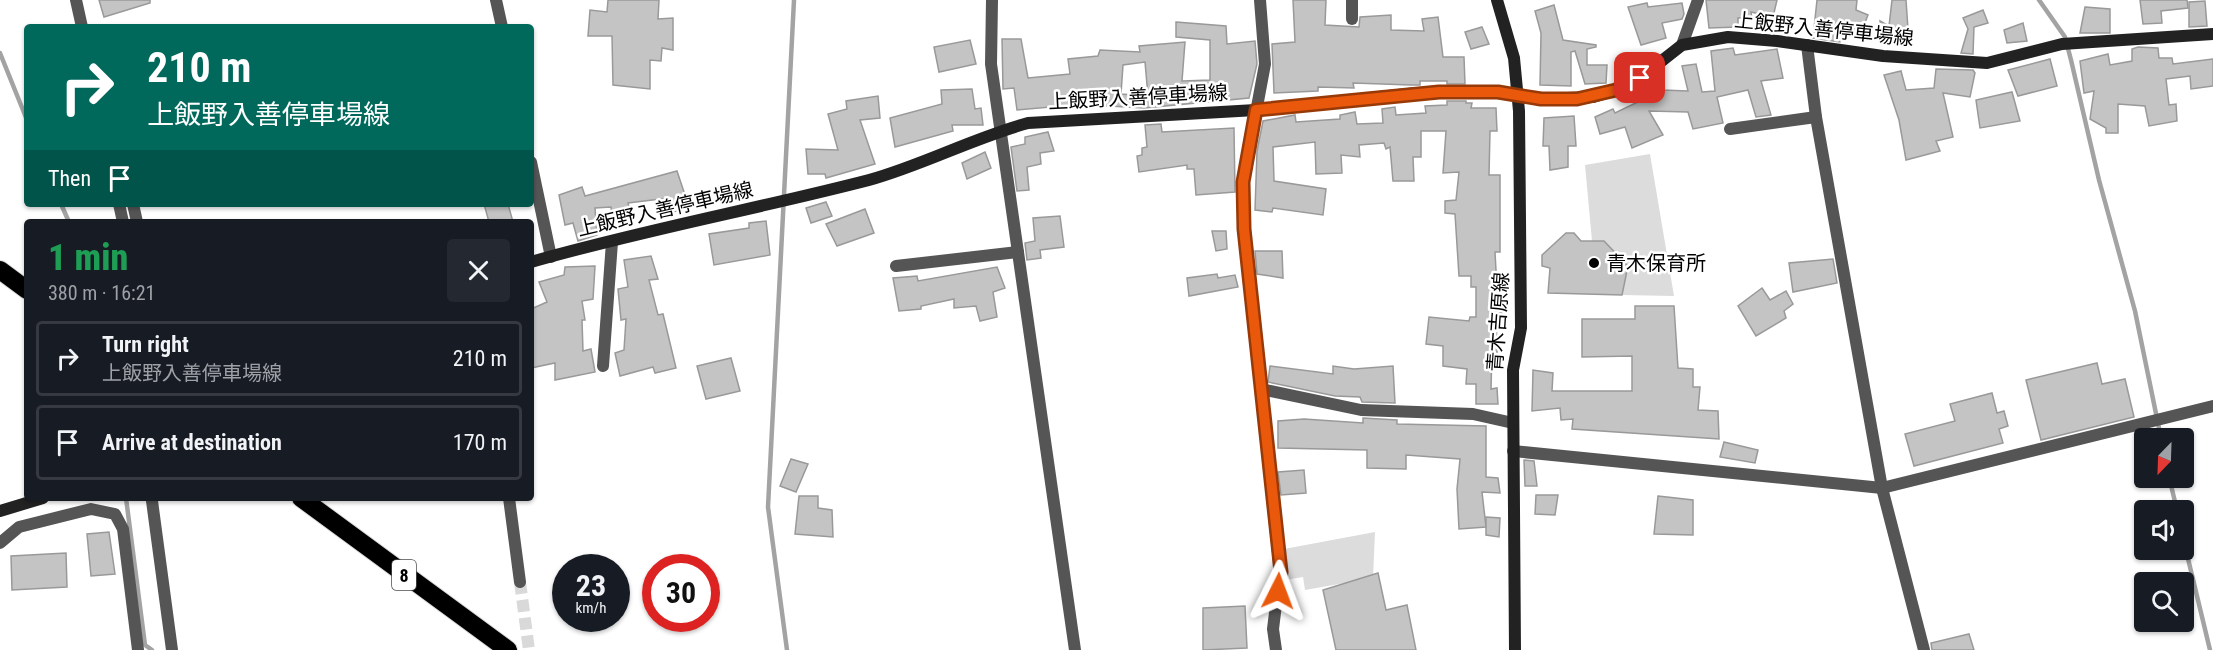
<!DOCTYPE html>
<html lang="en">
<head>
<meta charset="utf-8">
<style>
	body { margin:0; font-family:"Roboto Condensed","Noto Sans JP",sans-serif; background:#242831; color:#f1f3f6; height:100vh; display:flex; flex-direction:column; font-size:22px; white-space:nowrap }
	* { box-sizing:border-box; margin:0 }
	p { font-size:20px; color:#9ea1a6 }
	.icon { flex:none; width:33px; height:33px; fill:none; stroke:currentColor; stroke-width:2; stroke-linecap:round; stroke-linejoin:round }
	.map { position:relative; flex:1; overflow:hidden }
	.sheet { position:absolute; left:24px; top:219px; width:510px; height:282px; display:flex; flex-direction:column; background:#171b24; border-radius:6px; box-shadow:0 2px 4px #0004 }
	.sheet>* { flex:none }
	.hud { position:absolute; left:24px; top:24px; width:510px; height:183px; border-radius:6px; box-shadow:0 2px 4px #0004; background:#00695c; color:#fff; overflow:hidden }
	.needle { width:39px; rotate:203deg }
	.tools { position:absolute; left:2134px; top:428px; display:grid; gap:12px }
	.tools a { display:grid; place-items:center; width:60px; height:60px; border-radius:6px; background:#171b24; box-shadow:0 2px 4px #0004; font-size:30px }
	.speed { position:absolute; left:552px; top:554px; display:flex; gap:12px; font-size:30px; font-weight:700; text-align:center }
	.speed>* { display:grid; place-content:center; width:78px; height:78px; border-radius:50%; background:#171b24; box-shadow:0 2px 4px #0004; line-height:1 }
	.speed small { font-size:15px; font-weight:400 }
	.speed .limit { border:9px solid #d22; background:#fff; color:#111 }
	.pin { position:absolute; display:grid; place-items:center; width:51px; height:51px; color:#fff; margin:-26px; border-radius:12px; box-shadow:0 3px 9px #0006 }
	.me { position:absolute; width:66px; margin:-33px; rotate:3deg; stroke-linejoin:round; filter:drop-shadow(0 0 4px #0008) }
	.turn { display:flex; align-items:center; gap:21px; height:126px; padding:0 24px; font-size:27px }
	.turn .icon { width:78px; height:78px; stroke-width:2.5 }
	.turn b { display:block; font-size:42px; line-height:51px }
	.then { display:flex; align-items:center; height:57px; padding:0 24px; background:#0003; gap:12px; font-size:22px }
	.round { display:grid; place-items:center; flex:none; width:63px; height:63px; border-radius:6px; background:#242831 }
	.summary { display:flex; align-items:center; justify-content:space-between; height:102px; padding:0 24px }
	h1 { font-size:36px; font-weight:800; line-height:45px; color:#1e9e55 }
	ul { padding:0; list-style:none }
	li { display:flex; align-items:center; gap:18px; height:75px; margin:0 12px 9px; padding:0 12px; border:3px solid #363941; border-radius:6px }
	li div { flex:1 }
	li b { display:block; font-size:22px }
	li em { font-style:normal }
	.map>svg:first-child { display:block }
	.green { fill:#dcdcdc }
	.lines { fill:none; stroke-linecap:round; stroke-linejoin:round }
	.stream { stroke:#a3a3a3; stroke-width:4.5 }
	.building { fill:#c4c4c4; stroke:#999; stroke-width:1.5; fill-rule:evenodd }
	.street-tunnel { stroke:#d9d9d9; stroke-width:12; stroke-dasharray:12 6; stroke-linecap:butt }
	.highway-casing { stroke:#dbdbdb; stroke-width:20 }
	.street { stroke:#555; stroke-width:12 }
	.secondary { stroke:#222; stroke-width:12 }
	.highway { stroke:#000; stroke-width:18 }
	.route-casing { stroke:#983908; stroke-width:15 }
	.route { stroke:#ea580c; stroke-width:10 }
	.poi-dot { fill:#000; stroke:#fff; stroke-width:2 }
	.labels { text-anchor:middle; dominant-baseline:central; stroke-width:5; stroke-linejoin:round; paint-order:stroke }
	.shield { fill:#fff; stroke:#4c4c4c; stroke-width:1.5 }
	.shield-label { font-size:18px; font-weight:bold; fill:#000 }
	.street-label { font-size:20px; fill:#000; stroke:#fff }
	.poi-label { font-size:20px; fill:#000; stroke:#fff; text-anchor:start }
</style>
</head>
<body>
<div class="map">
<svg width="2213" height="650" viewBox="0 0 2213 650">
	<rect width="100%" height="100%" fill="#fff"/>
	<g class="green">
		<polygon points="1650,154 1674,296 1622,295 1628,266 1604,241 1592,241 1585,165"/>
		<polygon points="1375,532 1373,578 1305,590 1303,577 1285,580 1284,549"/>
	</g>
	<g class="lines">
		<g class="stream">
			<polyline points="2039,0 2065,37 2071,60 2099,180 2135,311 2161,438"/>
			<polyline points="0,53 27,120"/>
			<polyline points="61,204 69,222"/>
			<polyline points="2169,477 2177,510"/>
			<polyline points="126,498 145,645 152,650"/>
			<polyline points="2184,542 2210,650"/>
			<polyline points="787,650 768,507 794,0"/>
		</g>
	</g>
	<g class="building">
		<polygon points="99,0 150,0 150,3 104,17"/>
		<polygon points="608,0 659,0 658,19 673,18 673,50 662,48 661,61 650,60 650,89 613,85 612,36 588,36 590,10 607,12"/>
		<polygon points="1293,0 1326,0 1325,25 1359,27 1360,17 1391,15 1391,30 1424,31 1422,19 1438,17 1443,57 1464,57 1465,84 1447,84 1447,81 1420,81 1420,85 1411,85 1353,83 1354,88 1318,87 1318,91 1274,93 1272,44 1295,42"/>
		<polygon points="1706,0 1777,0 1773,17 1751,12 1752,18 1738,18 1738,27 1709,28"/>
		<polygon points="1817,0 1857,0 1856,10 1868,15 1861,33 1841,22 1840,42 1813,38"/>
		<polygon points="1892,0 1906,0 1909,44 1883,43 1880,21 1889,26"/>
		<polygon points="2140,0 2187,0 2188,8 2161,11 2162,23 2143,24"/>
		<polygon points="2205,1 2207,26 2189,27 2189,2"/>
		<polygon points="1647,3 1648,7 1682,3 1684,14 1682,19 1662,23 1666,38 1641,45 1628,7"/>
		<polygon points="1554,5 1563,40 1596,45 1596,47 1587,49 1587,65 1607,65 1606,83 1585,84 1575,51 1571,52 1571,86 1540,85 1541,33 1535,11"/>
		<polygon points="2085,7 2110,9 2110,33 2080,33"/>
		<polygon points="1983,10 1988,23 1974,27 1973,54 1961,53 1968,29 1963,18"/>
		<path d="M 1176,22 L 1226,26 L 1227,44 L 1255,41 L 1257,64 L 1249,98 L 1144,108 L 1109,106 L 1062,108 L 1062,106 L 1017,110 L 1014,88 L 1003,89 L 1002,39 L 1021,39 L 1028,78 L 1070,74 L 1068,59 L 1098,56 L 1100,50 L 1140,52 L 1139,46 L 1185,42 L 1182,81 L 1210,80 L 1210,40 L 1176,37 ZM 1145,62 L 1148,96 L 1121,94 L 1123,65 Z"/>
		<polygon points="2023,23 2027,41 2007,43 2004,30"/>
		<polygon points="1482,27 1489,44 1471,49 1465,32"/>
		<polygon points="970,40 976,64 939,72 934,47"/>
		<polygon points="2138,47 2158,48 2159,58 2172,58 2173,64 2213,59 2213,86 2191,89 2190,76 2166,79 2169,105 2176,104 2177,121 2149,126 2145,106 2118,104 2118,133 2106,133 2106,128 2090,119 2094,91 2084,93 2080,61 2108,54 2110,65 2132,61 2132,49"/>
		<polygon points="1733,48 1735,55 1777,49 1783,78 1761,81 1771,115 1756,117 1748,90 1717,97 1723,123 1693,129 1688,112 1649,111 1663,135 1632,148 1625,127 1600,134 1595,117 1613,109 1615,113 1644,99 1641,89 1657,81 1662,90 1688,91 1682,66 1696,64 1702,92 1715,91 1711,51"/>
		<polygon points="2050,59 2057,86 2018,96 2008,70"/>
		<polygon points="1936,69 1973,70 1975,73 1970,97 1943,93 1953,137 1936,141 1940,151 1906,160 1899,120 1884,75 1901,71 1906,90 1934,88"/>
		<polygon points="972,89 975,109 981,108 983,125 952,125 953,131 895,147 890,118 942,104 941,90"/>
		<polygon points="2012,92 2020,121 1980,128 1976,100"/>
		<polygon points="878,96 880,118 860,120 875,164 826,178 825,174 808,174 806,149 838,150 828,114 847,109 846,101"/>
		<polygon points="1447,101 1466,101 1466,103 1472,103 1471,108 1496,108 1497,131 1490,131 1489,175 1500,175 1500,252 1495,252 1497,289 1501,289 1502,313 1496,312 1497,352 1492,351 1491,389 1497,388 1498,404 1476,404 1476,384 1466,384 1467,369 1443,366 1443,346 1426,344 1429,317 1469,321 1470,317 1476,317 1476,287 1471,287 1471,276 1459,276 1455,214 1445,213 1445,201 1456,200 1459,172 1443,173 1446,131 1421,131 1421,157 1413,157 1414,181 1393,181 1390,147 1386,149 1384,143 1359,145 1360,157 1341,155 1342,173 1316,174 1315,142 1273,147 1274,181 1326,189 1323,215 1273,208 1272,212 1255,210 1257,151 1263,121 1295,115 1296,122 1340,119 1340,115 1355,112 1357,124 1383,123 1382,109 1395,107 1396,115 1426,113 1425,106 1447,105"/>
		<polygon points="1574,116 1576,146 1568,146 1568,167 1550,170 1549,146 1543,146 1544,118"/>
		<polygon points="1161,124 1162,132 1234,128 1235,192 1196,195 1194,169 1187,169 1187,165 1139,172 1137,156 1142,155 1142,148 1147,147 1145,125"/>
		<polygon points="1048,132 1054,151 1040,153 1041,164 1027,167 1029,190 1017,191 1011,147 1025,144 1025,137"/>
		<polygon points="985,152 991,168 967,179 962,163"/>
		<polygon points="677,171 689,207 673,212 669,198 628,203 633,223 613,228 611,207 595,208 597,235 578,241 573,223 565,225 559,195 582,187 585,196"/>
		<polygon points="826,202 832,216 811,223 806,208"/>
		<polygon points="484,204 508,204 513,222 489,222"/>
		<polygon points="865,209 874,233 837,246 826,224"/>
		<polygon points="1060,216 1064,247 1040,250 1041,258 1027,260 1025,243 1035,241 1033,218"/>
		<polygon points="766,221 770,255 714,265 709,234 749,228 749,223"/>
		<polygon points="1212,231 1226,231 1227,249 1216,251"/>
		<polygon points="1566,233 1574,233 1581,241 1604,241 1628,266 1622,295 1548,293 1550,268 1542,266 1542,255"/>
		<polygon points="1255,251 1282,251 1283,278 1257,274"/>
		<polygon points="651,256 658,279 649,280 658,315 663,314 676,368 655,373 653,367 620,376 615,353 624,350 626,319 621,320 618,289 628,287 624,260"/>
		<polygon points="1833,259 1837,283 1793,292 1789,263"/>
		<polygon points="595,266 593,299 582,301 585,320 582,320 583,351 591,349 595,372 555,380 555,363 531,368 531,309 547,302 539,282 564,275 565,267"/>
		<polygon points="997,267 1005,288 993,292 997,317 980,321 976,306 954,308 954,299 921,306 921,309 899,311 893,278 917,276 918,281"/>
		<polygon points="1217,274 1218,278 1235,275 1238,287 1189,296 1187,278"/>
		<polygon points="1762,288 1770,300 1786,291 1793,304 1784,311 1786,318 1756,336 1738,306"/>
		<polygon points="1635,306 1674,306 1678,368 1693,369 1693,387 1700,387 1698,410 1718,411 1719,439 1572,429 1573,419 1561,420 1560,408 1532,411 1533,370 1553,373 1552,391 1632,391 1632,356 1582,357 1582,319 1635,319"/>
		<polygon points="731,358 740,391 706,399 697,366"/>
		<polygon points="2097,363 2102,384 2125,379 2134,417 2041,440 2026,380"/>
		<polygon points="1270,366 1333,374 1333,366 1354,369 1393,366 1395,403 1362,402 1360,397 1335,396 1268,382"/>
		<polygon points="1992,393 1997,413 2004,411 2008,426 1999,429 2003,443 1914,466 1905,434 1955,421 1950,404"/>
		<polygon points="1363,418 1397,420 1397,424 1486,426 1486,477 1498,478 1500,493 1482,492 1486,527 1459,529 1457,489 1460,459 1406,455 1406,469 1367,468 1367,450 1278,448 1278,421 1304,419 1363,423"/>
		<polygon points="1724,442 1758,450 1755,463 1720,457"/>
		<polygon points="791,459 808,464 796,492 780,486"/>
		<polygon points="1524,460 1534,461 1537,486 1525,486"/>
		<polygon points="1304,470 1306,493 1281,495 1278,472"/>
		<polygon points="1536,495 1558,495 1555,515 1535,514"/>
		<polygon points="799,496 818,496 818,508 832,510 833,537 795,534"/>
		<polygon points="1658,496 1693,500 1693,535 1654,534"/>
		<polygon points="1486,517 1500,518 1499,537 1486,535"/>
		<polygon points="109,532 115,574 91,576 87,534"/>
		<polygon points="66,553 67,587 12,590 11,556"/>
		<polygon points="1378,573 1386,610 1407,605 1416,650 1336,650 1323,590"/>
		<polygon points="1245,606 1247,648 1203,650 1203,608"/>
		<polygon points="1969,634 1974,650 1932,650 1931,643"/>
	</g>
	<g class="lines">
		<polyline class="street-tunnel" points="520,582 529,650"/>
		<g class="highway-casing">
			<g id="highway">
				<polyline points="0,270 27,290"/>
				<polyline points="301,498 508,650"/>
			</g>
		</g>
		<g class="street">
			<polyline points="76,0 82,27"/>
			<polyline points="496,0 502,27"/>
			<polyline points="992,0 991,64 1075,650"/>
			<polyline points="1260,0 1265,64 1243,182 1244,229 1280,572 1273,629 1276,650"/>
			<polyline points="1352,19 1352,0"/>
			<polyline points="1682,45 1698,0"/>
			<polyline points="1807,45 1816,117 1882,488 1924,650"/>
			<polyline points="1730,129 1816,117"/>
			<polyline points="531,162 551,257"/>
			<polyline points="119,204 123,222"/>
			<polyline points="133,204 137,222"/>
			<polyline points="896,266 1018,252"/>
			<polyline points="603,366 612,242"/>
			<polyline points="1261,389 1361,410 1473,414 1513,423"/>
			<polyline points="1513,451 1882,488 2213,406"/>
			<polyline points="509,498 520,582"/>
			<polyline points="152,501 172,650"/>
			<polyline points="0,543 19,527 91,509 115,514 123,529 138,650"/>
		</g>
		<g class="secondary">
			<polyline points="1497,0 1514,58 1519,111 1521,328 1513,370 1515,650"/>
			<path d="M 531,262 C 642,230 757,209 869,180 C 923,165 973,138 1028,123 L 1256,110 L 1417,93 L 1498,92 L 1541,99 L 1593,97 L 1616,90 L 1640,78 L 1682,45 L 1728,37 L 1777,41 L 1883,56 L 1987,63 L 2062,44 L 2213,34"/>
			<polyline points="0,511 43,498"/>
		</g>
		<use href="#highway" class="highway"/>
	</g>
	<g class="lines">
		<g class="route-casing">
			<polyline id="route" points="1278,591 1281,572 1244,229 1243,182 1256,110 1439,92 1498,92 1541,99 1577,99 1616,90 1640,78"/>
		</g>
		<use href="#route" class="route"/>
	</g>
	<circle class="poi-dot" cx="1594" cy="263" r="6"/>
	<g class="labels">
		<rect class="shield" x="392" y="560" width="24" height="30" rx="4.5"/>
		<g class="shield-label">
			<text x="404" y="575">8</text>
		</g>
		<g class="street-label">
			<text transform="translate(1824 29) rotate(6)">上飯野入善停車場線</text>
			<text transform="translate(1138 97) rotate(-3)">上飯野入善停車場線</text>
			<text transform="translate(665 209) rotate(-13)">上飯野入善停車場線</text>
			<text transform="translate(1498 322) rotate(-86)">青木吉原線</text>
		</g>
		<g class="poi-label">
			<text x="1606" y="263">青木保育所</text>
		</g>
	</g>
</svg>
<div class="tools">
<a><svg class="needle" viewBox="-14 -14 28 28"><path d="M0-13l5 13h-10z" fill="#e53935"/><path d="M0 13l5-13h-10z" fill="#9ea1a6"/></svg></a>
<a><svg class="icon" aria-label="sound" viewBox="0 0 24 24"><path d="M4 9h4l5-4v14l-5-4H4zM17 9q2 3 0 6"/></svg></a>
<a><svg class="icon" aria-label="search" viewBox="0 0 24 24"><circle cx="10" cy="10" r="6"/><path d="M15 15l6 6"/></svg></a>
</div>
<div class="speed"><div>23<small>km/h</small></div><div class="limit">30</div></div>
<div class="pin" style="left:1640px;top:78px;background:#d93025"><svg class="icon" aria-label="arrive" viewBox="0 0 24 24"><path d="M6 21V4h12l-3 4 3 4H6"/></svg></div>
<svg class="me" style="left:1278px;top:591px" viewBox="-20 -20 40 40"><path d="M0-17L14 15 0 8-14 15z" fill="#ea580c" stroke="#fff" stroke-width="4"/></svg>
<div class="hud">
<div class="turn"><svg class="icon" aria-label="right" viewBox="0 0 24 24"><path d="M7 20v-9h11M14 6l5 5-5 5"/></svg><div><b>210 m</b>上飯野入善停車場線</div></div>
<div class="then">Then<svg class="icon" aria-label="arrive" viewBox="0 0 24 24"><path d="M6 21V4h12l-3 4 3 4H6"/></svg></div>
</div>
<section class="sheet">
<div class="summary"><div><h1>1 min</h1><p>380 m · 16:21</p></div><a class="round"><svg class="icon" aria-label="close" viewBox="0 0 24 24"><path d="M6 6l12 12M18 6L6 18"/></svg></a></div>
<ul>
<li><svg class="icon" aria-label="right" viewBox="0 0 24 24"><path d="M7 20v-9h11M14 6l5 5-5 5"/></svg><div><b>Turn right</b><p>上飯野入善停車場線</p></div><em>210 m</em></li>
<li><svg class="icon" aria-label="arrive" viewBox="0 0 24 24"><path d="M6 21V4h12l-3 4 3 4H6"/></svg><div><b>Arrive at destination</b></div><em>170 m</em></li>
</ul>
</section>
</div>
</body>
</html>
